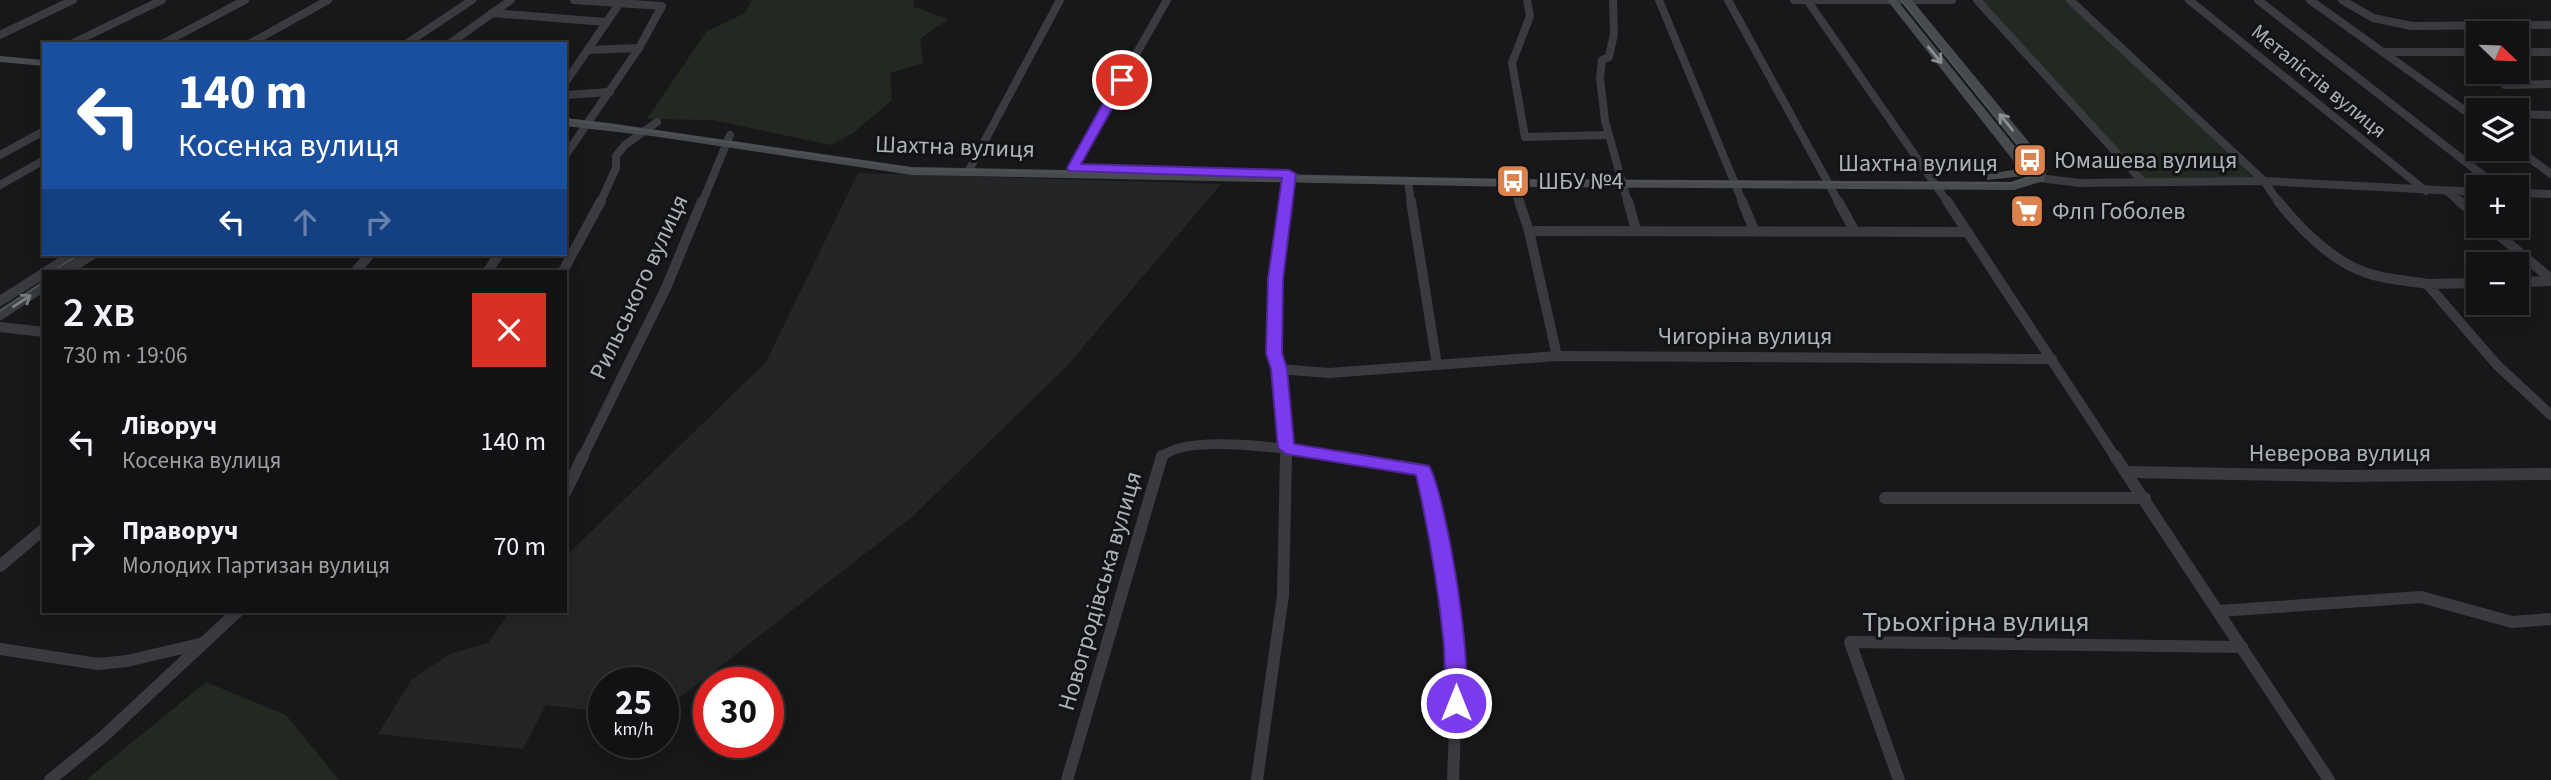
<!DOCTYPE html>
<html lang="uk">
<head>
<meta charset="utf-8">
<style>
	body { margin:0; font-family:"Source Sans 3",sans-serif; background:#1f2022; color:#f1f3f6; height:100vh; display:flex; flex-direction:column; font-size:26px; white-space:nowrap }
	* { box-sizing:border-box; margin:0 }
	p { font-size:23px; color:#9c9ea0 }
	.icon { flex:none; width:38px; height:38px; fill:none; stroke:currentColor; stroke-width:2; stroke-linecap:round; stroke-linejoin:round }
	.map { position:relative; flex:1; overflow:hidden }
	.side { position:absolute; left:42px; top:270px; width:525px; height:343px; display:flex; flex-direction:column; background:#121214; border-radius:0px; box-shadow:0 4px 18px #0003,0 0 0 2px #313234 }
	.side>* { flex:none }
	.top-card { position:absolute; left:42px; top:42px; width:525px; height:214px; border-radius:0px; box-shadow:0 4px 18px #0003,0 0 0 2px #313234; background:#1a4fa0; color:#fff; overflow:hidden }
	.needle { width:46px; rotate:113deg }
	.fabs { position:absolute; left:2466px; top:21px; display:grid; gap:14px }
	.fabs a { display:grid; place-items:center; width:63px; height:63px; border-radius:0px; background:#121214; box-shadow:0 4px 18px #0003,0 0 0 2px #313234; font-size:35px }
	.speed { position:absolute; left:588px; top:667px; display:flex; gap:14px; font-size:35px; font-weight:700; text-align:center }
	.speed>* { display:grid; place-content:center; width:91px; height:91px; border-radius:50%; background:#121214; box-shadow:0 4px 18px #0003,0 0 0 2px #313234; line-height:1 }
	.speed small { font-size:18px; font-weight:400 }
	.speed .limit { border:10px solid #d22; background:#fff; color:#111 }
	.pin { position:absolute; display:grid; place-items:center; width:60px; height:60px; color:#fff; margin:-30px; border:4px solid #fff; border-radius:50%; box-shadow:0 2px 7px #0007 }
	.me { position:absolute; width:77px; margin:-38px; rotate:0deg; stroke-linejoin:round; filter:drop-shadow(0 0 5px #0008) }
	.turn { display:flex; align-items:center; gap:24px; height:147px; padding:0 21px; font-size:32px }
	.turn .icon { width:91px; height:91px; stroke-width:2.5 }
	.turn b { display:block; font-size:49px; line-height:60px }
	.lanes { display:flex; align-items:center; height:66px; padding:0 21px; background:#0003; justify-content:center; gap:35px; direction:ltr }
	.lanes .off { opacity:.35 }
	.round { display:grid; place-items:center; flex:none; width:74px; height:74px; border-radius:0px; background:#1f2022 }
	.head { display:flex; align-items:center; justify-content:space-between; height:119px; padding:0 21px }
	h1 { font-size:42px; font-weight:600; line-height:52px }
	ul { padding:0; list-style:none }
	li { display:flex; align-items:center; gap:21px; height:105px; padding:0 21px }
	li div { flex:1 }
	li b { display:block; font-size:26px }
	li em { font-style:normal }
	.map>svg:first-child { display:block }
	.built { fill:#242526 }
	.green { fill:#232922 }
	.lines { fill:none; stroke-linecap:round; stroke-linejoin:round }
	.minor-far2 { stroke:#393b3e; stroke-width:8 }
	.minor-far1 { stroke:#393b3e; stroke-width:10 }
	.minor { stroke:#393b3e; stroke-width:12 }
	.secondary { fill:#484b4e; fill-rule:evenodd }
	.tram { stroke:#4f5255; stroke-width:2 }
	.oneway { stroke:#898f93 }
	.oneway2 { stroke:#787d81 }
	.route { fill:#7c3aed; stroke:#51269a; stroke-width:2 }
	.labels { text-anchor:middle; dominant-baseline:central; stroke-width:6; stroke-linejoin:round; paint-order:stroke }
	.far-street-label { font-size:21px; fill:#acb3b8; stroke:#131315 }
	.street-label { font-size:24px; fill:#acb3b8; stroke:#131315 }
	.poi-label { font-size:24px; fill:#acb3b8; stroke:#131315; text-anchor:start }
	.near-street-label { font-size:28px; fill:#acb3b8; stroke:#131315 }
</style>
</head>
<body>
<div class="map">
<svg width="2551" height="780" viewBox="0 0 2551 780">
	<rect width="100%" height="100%" fill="#18181a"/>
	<polygon class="built" points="858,173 1221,184 1067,366 912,517 663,711 663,682 604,682 604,712 546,705 523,749 378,734 412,679 450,654 488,643 510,611 565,611 565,557 766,362"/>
	<g class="green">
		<polygon points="752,0 914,0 914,7 948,19 920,39 923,63 890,73 892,100 853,133 831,145 713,120 647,119 706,32 745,13"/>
		<polygon points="1982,0 2067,0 2254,178 2143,179"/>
		<polygon points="206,682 286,715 339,780 86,780"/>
	</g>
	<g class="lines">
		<g class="minor-far2">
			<polyline points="1527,0 1530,16 1512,63 1525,137 1607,135"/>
			<polyline points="1613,0 1614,34 1609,57 1602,60 1600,78 1605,121 1628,203"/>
			<polyline points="1659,0 1743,203"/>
			<polyline points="1728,0 1839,203"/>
			<polyline points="1794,0 1952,0"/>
			<polyline points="1807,0 1948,203"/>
			<polyline points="1977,0 2143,182"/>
			<polyline points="2070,0 2264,181 2279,203"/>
			<polyline points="2189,0 2426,191"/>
			<polyline points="2258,0 2498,187"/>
			<polyline points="2310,0 2478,120"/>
			<polyline points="2342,0 2373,18 2412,26 2551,25"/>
			<polyline points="492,13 606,22"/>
			<polyline points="0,35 73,0"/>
			<polyline points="71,44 162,0"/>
			<polyline points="162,44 245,0"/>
			<polyline points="249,44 328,0"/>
			<polyline points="406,44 472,0"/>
			<polyline points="449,44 511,0"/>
			<polyline points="588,50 639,48"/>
			<polyline points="2383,52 2478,52"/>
			<polyline points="2516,52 2551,52"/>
			<polyline points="565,83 619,4"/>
			<polyline points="2505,85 2551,84"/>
			<polyline points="565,95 610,92"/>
			<polyline points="2516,114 2551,115"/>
			<polyline points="2516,148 2551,174"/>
			<polyline points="0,155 44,131"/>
			<polyline points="565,156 639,48 662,6 574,0"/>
			<polyline points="968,172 1060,0"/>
			<polyline points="1072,174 1083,147 1167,0"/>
			<polyline points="1510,176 1519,203"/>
			<polyline points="2039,178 2080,183 2264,181 2478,192"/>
			<polyline points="1408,181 1411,203"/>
			<polyline points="0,185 44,160"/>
			<polyline points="2447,191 2461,203"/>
			<polyline points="2516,193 2551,194"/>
			<polyline points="600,203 616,168 616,156 625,145 657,122"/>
			<polyline points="702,203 730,135"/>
			<polyline points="1285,203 1289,174"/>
		</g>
		<g class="minor-far1">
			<polyline points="1286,201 1276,279 1274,353 1279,369 1286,458"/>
			<polyline points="1411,201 1437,365"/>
			<polyline points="1519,201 1529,231 1557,356"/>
			<polyline points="1628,201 1636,230"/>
			<polyline points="1742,201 1754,230"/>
			<polyline points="1838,201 1854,230"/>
			<polyline points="1947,201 2116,458"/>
			<path d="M 2278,201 C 2300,229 2333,262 2367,273 C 2386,280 2407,280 2427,284"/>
			<polyline points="2459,201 2478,217"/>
			<polyline points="2488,226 2551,279"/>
			<polyline points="1529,231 1968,232"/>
			<polyline points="47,271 74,254"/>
			<polyline points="66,271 93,254"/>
			<polyline points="356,271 370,254"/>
			<polyline points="488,271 499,254"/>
			<polyline points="563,271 601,201"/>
			<polyline points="2516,282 2551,281"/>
			<polyline points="2478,283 2427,284 2497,365 2551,415"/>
			<polyline points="0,301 44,273"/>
			<polyline points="0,315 44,286"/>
			<polyline points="0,327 44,332"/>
			<polyline points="1279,369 1329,373 1557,356 2052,359"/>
			<polyline points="582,458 666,288 702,201"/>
			<path d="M 1161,458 C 1184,430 1312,452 1348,458"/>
		</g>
		<g class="minor">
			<polyline points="1337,456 1423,470 1443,551 1457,677 1453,780"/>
			<polyline points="2115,456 2329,780"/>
			<polyline points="2128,472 2345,476 2551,474"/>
			<polyline points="565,493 583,456"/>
			<polyline points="1885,498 2145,498"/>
			<polyline points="0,566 44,529"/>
			<polyline points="2219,611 2421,597 2512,622 2551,619"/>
			<polyline points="0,649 98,664 127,661 204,643"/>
			<polyline points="50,780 104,736 238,611"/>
			<polyline points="1067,780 1162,456"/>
			<polyline points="1257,780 1283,595 1286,456"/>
			<polyline points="1899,780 1850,642 2242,647"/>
		</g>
		<g class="secondary">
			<polygon points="1887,0 1897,0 2022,155 2027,166 2023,176 1987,180 1987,174 2013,170 2015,166 2012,159"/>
			<polygon points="1901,0 1912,0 2041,157 2047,170 2044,181 2014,190 1515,187 912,175 652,136 565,126 565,118 609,123 912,167 1515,179 2013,182 2033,176 2035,170 2031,161"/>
			<polygon points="0,56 44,60 44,66 0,62"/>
		</g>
		<g class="tram">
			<polyline points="565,119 913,169 1513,181 2011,183 2032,176 2035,169 2030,160 1901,0"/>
			<polyline points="53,271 80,254"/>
			<polyline points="0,311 44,282"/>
		</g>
	</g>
	<defs><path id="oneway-shaft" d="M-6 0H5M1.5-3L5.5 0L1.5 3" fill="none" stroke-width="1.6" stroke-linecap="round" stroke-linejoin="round" transform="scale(1.75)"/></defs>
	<g class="oneway">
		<use href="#oneway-shaft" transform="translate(1935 55) rotate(51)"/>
		<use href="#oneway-shaft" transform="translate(2006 122) rotate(-129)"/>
	</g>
	<use class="oneway2" href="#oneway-shaft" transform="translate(22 301) rotate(-33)"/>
	<path class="route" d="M 1122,76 L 1128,80 L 1081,164 L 1289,170 L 1296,174 L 1283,279 L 1282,353 L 1287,369 L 1294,444 L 1429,466 C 1446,494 1477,682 1463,709 L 1449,709 C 1444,699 1445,659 1444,645 C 1438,587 1429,531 1416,475 L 1286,454 L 1278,448 L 1271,369 L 1266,353 L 1268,279 L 1282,178 L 1069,171 L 1067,168 L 1116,80 Z"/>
	<defs>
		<g id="bus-square" transform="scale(1.75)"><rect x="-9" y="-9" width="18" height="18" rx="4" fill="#dc824d" stroke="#131315"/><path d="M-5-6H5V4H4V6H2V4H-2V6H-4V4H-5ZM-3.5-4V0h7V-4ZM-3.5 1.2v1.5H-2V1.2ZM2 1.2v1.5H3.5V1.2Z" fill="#fff"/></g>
		<g id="supermarket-square" transform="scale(1.75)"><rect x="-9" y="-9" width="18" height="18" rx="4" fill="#dc824d" stroke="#131315"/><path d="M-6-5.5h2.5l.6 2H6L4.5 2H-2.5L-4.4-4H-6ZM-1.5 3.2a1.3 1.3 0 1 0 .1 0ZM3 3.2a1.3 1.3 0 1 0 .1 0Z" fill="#fff"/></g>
	</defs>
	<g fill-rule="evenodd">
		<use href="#bus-square" x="2030" y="160"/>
		<use href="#bus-square" x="1513" y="181"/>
		<use href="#supermarket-square" x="2027" y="211"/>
	</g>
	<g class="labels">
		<g class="far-street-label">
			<text transform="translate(2319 81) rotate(39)">Металістів вулиця</text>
		</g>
		<g class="street-label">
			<text transform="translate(955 147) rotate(2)">Шахтна вулиця</text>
			<text x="1918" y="163">Шахтна вулиця</text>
			<text transform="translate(639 287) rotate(-65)">Рильського вулиця</text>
			<text x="1745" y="336">Чигоріна вулиця</text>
			<text x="2340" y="453">Неверова вулиця</text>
			<text transform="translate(1100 591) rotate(-74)">Новогродівська вулиця</text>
		</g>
		<g class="poi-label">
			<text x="2054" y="160">Юмашева вулиця</text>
			<text x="1538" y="181">ШБУ №4</text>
			<text x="2052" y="211">Флп Гоболев</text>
		</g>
		<g class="near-street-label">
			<text x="1976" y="622">Трьохгірна вулиця</text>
		</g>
	</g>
</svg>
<div class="fabs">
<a><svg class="needle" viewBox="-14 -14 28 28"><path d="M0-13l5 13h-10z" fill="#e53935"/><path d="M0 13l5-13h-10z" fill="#9c9ea0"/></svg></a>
<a><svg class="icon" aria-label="layers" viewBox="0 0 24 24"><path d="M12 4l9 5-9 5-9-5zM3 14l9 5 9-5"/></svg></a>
<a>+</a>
<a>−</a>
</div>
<div class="speed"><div>25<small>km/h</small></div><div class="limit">30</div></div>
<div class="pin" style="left:1122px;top:80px;background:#d93025"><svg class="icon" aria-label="arrive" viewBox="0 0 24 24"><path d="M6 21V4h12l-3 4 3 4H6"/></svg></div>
<svg class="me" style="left:1456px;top:703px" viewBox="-20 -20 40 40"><circle r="17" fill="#7c3aed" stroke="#fff" stroke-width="3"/><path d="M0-11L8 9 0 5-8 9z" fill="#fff"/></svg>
<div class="top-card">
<div class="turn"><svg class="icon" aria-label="left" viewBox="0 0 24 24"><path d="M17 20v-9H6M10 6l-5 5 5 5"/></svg><div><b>140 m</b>Косенка вулиця</div></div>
<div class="lanes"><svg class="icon" aria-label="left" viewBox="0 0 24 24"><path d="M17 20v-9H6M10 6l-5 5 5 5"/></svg><svg class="icon off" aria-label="ahead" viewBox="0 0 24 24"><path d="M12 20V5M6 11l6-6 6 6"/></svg><svg class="icon off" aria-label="right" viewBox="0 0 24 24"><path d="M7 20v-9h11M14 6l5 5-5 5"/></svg></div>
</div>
<section class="side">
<div class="head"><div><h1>2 хв</h1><p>730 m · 19:06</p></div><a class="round" style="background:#d93025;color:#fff"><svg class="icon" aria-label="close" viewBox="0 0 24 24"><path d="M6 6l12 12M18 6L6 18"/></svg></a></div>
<ul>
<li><svg class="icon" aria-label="left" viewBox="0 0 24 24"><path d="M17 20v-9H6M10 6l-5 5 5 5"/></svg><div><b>Ліворуч</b><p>Косенка вулиця</p></div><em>140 m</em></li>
<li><svg class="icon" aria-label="right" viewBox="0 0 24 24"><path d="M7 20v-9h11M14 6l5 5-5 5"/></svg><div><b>Праворуч</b><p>Молодих Партизан вулиця</p></div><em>70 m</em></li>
</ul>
</section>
</div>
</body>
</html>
